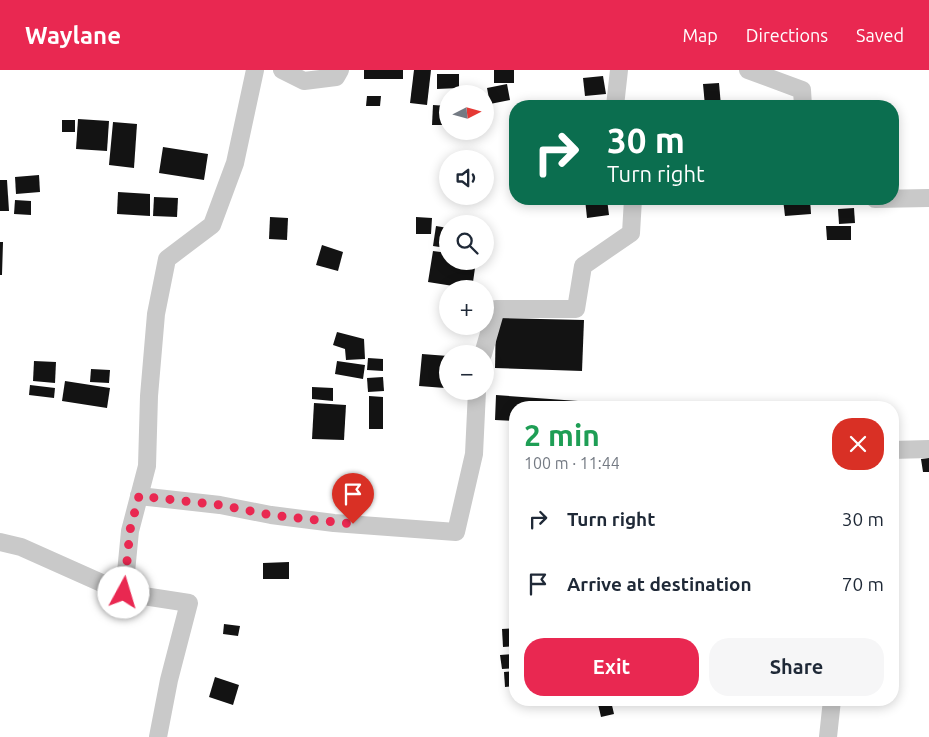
<!DOCTYPE html>
<html lang="en">
<head>
<meta charset="utf-8">
<style>
	body { margin:0; font-family:Ubuntu,sans-serif; background:#f6f6f7; color:#1f2937; height:100vh; display:flex; flex-direction:column; font-size:19px; white-space:nowrap }
	* { box-sizing:border-box; margin:0 }
	p { font-size:16px; color:#747a83 }
	.icon { flex:none; width:28px; height:28px; fill:none; stroke:currentColor; stroke-width:2; stroke-linecap:round; stroke-linejoin:round }
	.map { position:relative; flex:1; overflow:hidden }
	.side { position:absolute; left:509px; top:331px; width:390px; height:305px; display:flex; flex-direction:column; background:#fff; border-radius:20px; box-shadow:0 2px 12px #0003 }
	.side>* { flex:none }
	.hud { position:absolute; left:509px; top:30px; width:390px; height:105px; border-radius:20px; box-shadow:0 2px 12px #0003; background:#0b6e4f; color:#fff; overflow:hidden }
	.needle { width:32px; rotate:84deg }
	.buttons { position:absolute; left:439px; top:15px; display:grid; gap:10px }
	.buttons a { display:grid; place-items:center; width:55px; height:55px; border-radius:50%; background:#fff; box-shadow:0 2px 12px #0003; font-size:25px }
	.pin { position:absolute; display:grid; place-items:center; width:42px; height:42px; color:#fff; margin:-51px -21px; border-radius:50% 50% 50% 0; rotate:-45deg; box-shadow:0 0 5px #0007 }
	.pin .icon { rotate:45deg }
	.me { position:absolute; width:55px; margin:-28px; rotate:6deg; stroke-linejoin:round; filter:drop-shadow(0 0 4px #0008) }
	.turn { display:flex; align-items:center; gap:18px; height:105px; padding:0 15px; font-size:22px }
	.turn .icon { width:65px; height:65px; stroke-width:2.5 }
	.turn b { display:block; font-size:35px; line-height:42px }
	.round { display:grid; place-items:center; flex:none; width:52px; height:52px; border-radius:20px; background:#f6f6f7 }
	.overview { display:flex; align-items:center; justify-content:space-between; height:85px; padding:0 15px }
	h1 { font-size:30px; font-weight:700; line-height:38px; color:#1e9e55 }
	.cta { display:flex; gap:10px; margin-top:auto; padding:10px 15px }
	.cta a { flex:1; height:58px; border-radius:20px; background:#e92851; color:#fff; font-size:20px; font-weight:700; line-height:58px; text-align:center }
	.cta a+a { background:#f6f6f7; color:#1f2937 }
	ul { padding:0; list-style:none }
	li { display:flex; align-items:center; gap:15px; height:65px; padding:0 15px }
	li div { flex:1 }
	li b { display:block; font-size:19px }
	li em { font-style:normal }
	header { display:flex; align-items:center; gap:30px; box-sizing:border-box; height:70px; padding:0 25px; background:#e92851; color:#fff }
	header strong { font-size:24px }
	nav { display:flex; gap:28px; margin-inline-start:auto; font-size:18px }
	.map>svg:first-child { display:block }
	.building { fill:#131313 }
	.lines { fill:none; stroke-linecap:round; stroke-linejoin:round }
	.minor { stroke:#c9c9c9; stroke-width:18 }
	.route { stroke:#e92851; stroke-width:9; stroke-dasharray:0 16.2 }
</style>
</head>
<body>
<header>
<strong>Waylane</strong>
<nav><a>Map</a><a>Directions</a><a>Saved</a></nav>
</header>
<div class="map">
<svg width="929" height="667" viewBox="0 0 929 667">
	<rect width="100%" height="100%" fill="#fff"/>
	<g class="building">
		<rect x="364" y="0" width="39" height="9"/>
		<polygon points="414,0 431,0 427,35 410,33"/>
		<rect x="494" y="0" width="20" height="13"/>
		<polygon points="437,4 459,4 459,18 437,19"/>
		<polygon points="603,6 606,24 585,26 583,8"/>
		<polygon points="719,13 721,36 705,36 703,14"/>
		<polygon points="507,14 510,30 490,34 487,18"/>
		<polygon points="367,26 381,26 380,36 366,36"/>
		<polygon points="433,35 448,36 448,55 432,55"/>
		<polygon points="78,49 109,51 107,81 76,79"/>
		<rect x="62" y="50" width="13" height="12"/>
		<polygon points="113,52 137,54 134,98 109,95"/>
		<polygon points="163,77 208,84 204,110 159,103"/>
		<polygon points="39,105 40,122 16,124 15,107"/>
		<polygon points="0,110 7,110 9,141 0,141"/>
		<polygon points="118,122 150,124 150,146 117,144"/>
		<polygon points="154,127 178,128 177,147 153,146"/>
		<polygon points="585,129 607,129 609,145 587,148"/>
		<polygon points="783,129 810,129 811,144 785,146"/>
		<polygon points="15,130 31,131 31,145 14,144"/>
		<polygon points="854,138 855,153 839,154 838,139"/>
		<polygon points="270,147 288,148 287,170 269,169"/>
		<polygon points="416,147 432,148 431,164 416,164"/>
		<polygon points="436,156 448,158 446,178 433,176"/>
		<polygon points="826,156 851,156 851,170 827,170"/>
		<polygon points="0,172 3,172 2,205 0,205"/>
		<polygon points="322,175 343,182 338,201 316,195"/>
		<polygon points="433,181 448,183 448,191 476,191 472,219 428,212"/>
		<polygon points="496,248 584,250 582,301 495,298"/>
		<polygon points="337,262 364,269 365,289 346,290 345,279 333,275"/>
		<polygon points="422,284 448,286 445,318 419,316"/>
		<polygon points="368,288 383,289 383,301 367,300"/>
		<polygon points="34,291 56,292 55,313 33,311"/>
		<polygon points="337,291 365,295 363,309 335,304"/>
		<polygon points="91,299 110,300 109,313 90,312"/>
		<polygon points="383,307 384,321 368,322 367,308"/>
		<polygon points="65,311 110,318 107,338 62,331"/>
		<polygon points="30,315 55,318 54,328 29,325"/>
		<polygon points="312,317 333,318 333,331 312,329"/>
		<polygon points="496,325 578,331 577,338 515,338 515,351 495,350"/>
		<polygon points="369,326 383,327 383,359 369,359"/>
		<polygon points="314,333 346,335 344,370 312,369"/>
		<rect x="580" y="333" width="13" height="5"/>
		<polygon points="929,388 929,402 923,402 921,389"/>
		<polygon points="289,492 289,509 263,509 263,493"/>
		<polygon points="224,554 240,556 238,566 223,564"/>
		<polygon points="515,558 515,576 503,577 502,559"/>
		<polygon points="515,584 515,598 502,599 500,585"/>
		<polygon points="515,601 515,616 505,617 504,602"/>
		<polygon points="215,607 239,615 233,635 209,627"/>
		<polygon points="611,631 614,644 601,647 598,634"/>
	</g>
	<g class="lines">
		<g class="minor">
			<polyline points="282,0 304,11 336,7 340,0"/>
			<polyline points="748,0 802,20 803,36"/>
			<polyline points="615,36 619,0"/>
			<polyline points="875,129 929,128"/>
			<polyline points="483,284 496,239 576,239 583,196 631,163 633,129"/>
			<polyline points="892,380 929,379"/>
			<polyline points="139,426 220,435 271,445 334,453 456,462 474,384 477,321"/>
			<polyline points="0,472 21,477 124,523 189,533 169,610 158,667"/>
			<polyline points="124,523 130,461 147,396 149,326 156,244 167,189 212,155 235,93 255,0"/>
			<polyline points="828,667 832,630"/>
		</g>
	</g>
	<g class="lines">
		<polyline class="route" points="124,523 130,460 139,426 220,435 271,445 353,454"/>
	</g>
</svg>
<div class="buttons">
<a><svg class="needle" viewBox="-14 -14 28 28"><path d="M0-13l5 13h-10z" fill="#e53935"/><path d="M0 13l5-13h-10z" fill="#747a83"/></svg></a>
<a><svg class="icon" aria-label="sound" viewBox="0 0 24 24"><path d="M4 9h4l5-4v14l-5-4H4zM17 9q2 3 0 6"/></svg></a>
<a><svg class="icon" aria-label="search" viewBox="0 0 24 24"><circle cx="10" cy="10" r="6"/><path d="M15 15l6 6"/></svg></a>
<a>+</a>
<a>−</a>
</div>
<div class="pin" style="left:353px;top:454px;background:#d93025"><svg class="icon" aria-label="arrive" viewBox="0 0 24 24"><path d="M6 21V4h12l-3 4 3 4H6"/></svg></div>
<svg class="me" style="left:124px;top:523px" viewBox="-20 -20 40 40"><circle r="19" fill="#fff"/><path d="M0-13L10 11 0 6-10 11z" fill="#e92851"/></svg>
<div class="hud">
<div class="turn"><svg class="icon" aria-label="right" viewBox="0 0 24 24"><path d="M7 20v-9h11M14 6l5 5-5 5"/></svg><div><b>30 m</b>Turn right</div></div>
</div>
<section class="side">
<div class="overview"><div><h1>2 min</h1><p>100 m · 11:44</p></div><a class="round" style="background:#d93025;color:#fff"><svg class="icon" aria-label="close" viewBox="0 0 24 24"><path d="M6 6l12 12M18 6L6 18"/></svg></a></div>
<ul>
<li><svg class="icon" aria-label="right" viewBox="0 0 24 24"><path d="M7 20v-9h11M14 6l5 5-5 5"/></svg><div><b>Turn right</b></div><em>30 m</em></li>
<li><svg class="icon" aria-label="arrive" viewBox="0 0 24 24"><path d="M6 21V4h12l-3 4 3 4H6"/></svg><div><b>Arrive at destination</b></div><em>70 m</em></li>
</ul>
<div class="cta"><a>Exit</a><a>Share</a></div>
</section>
</div>
</body>
</html>
